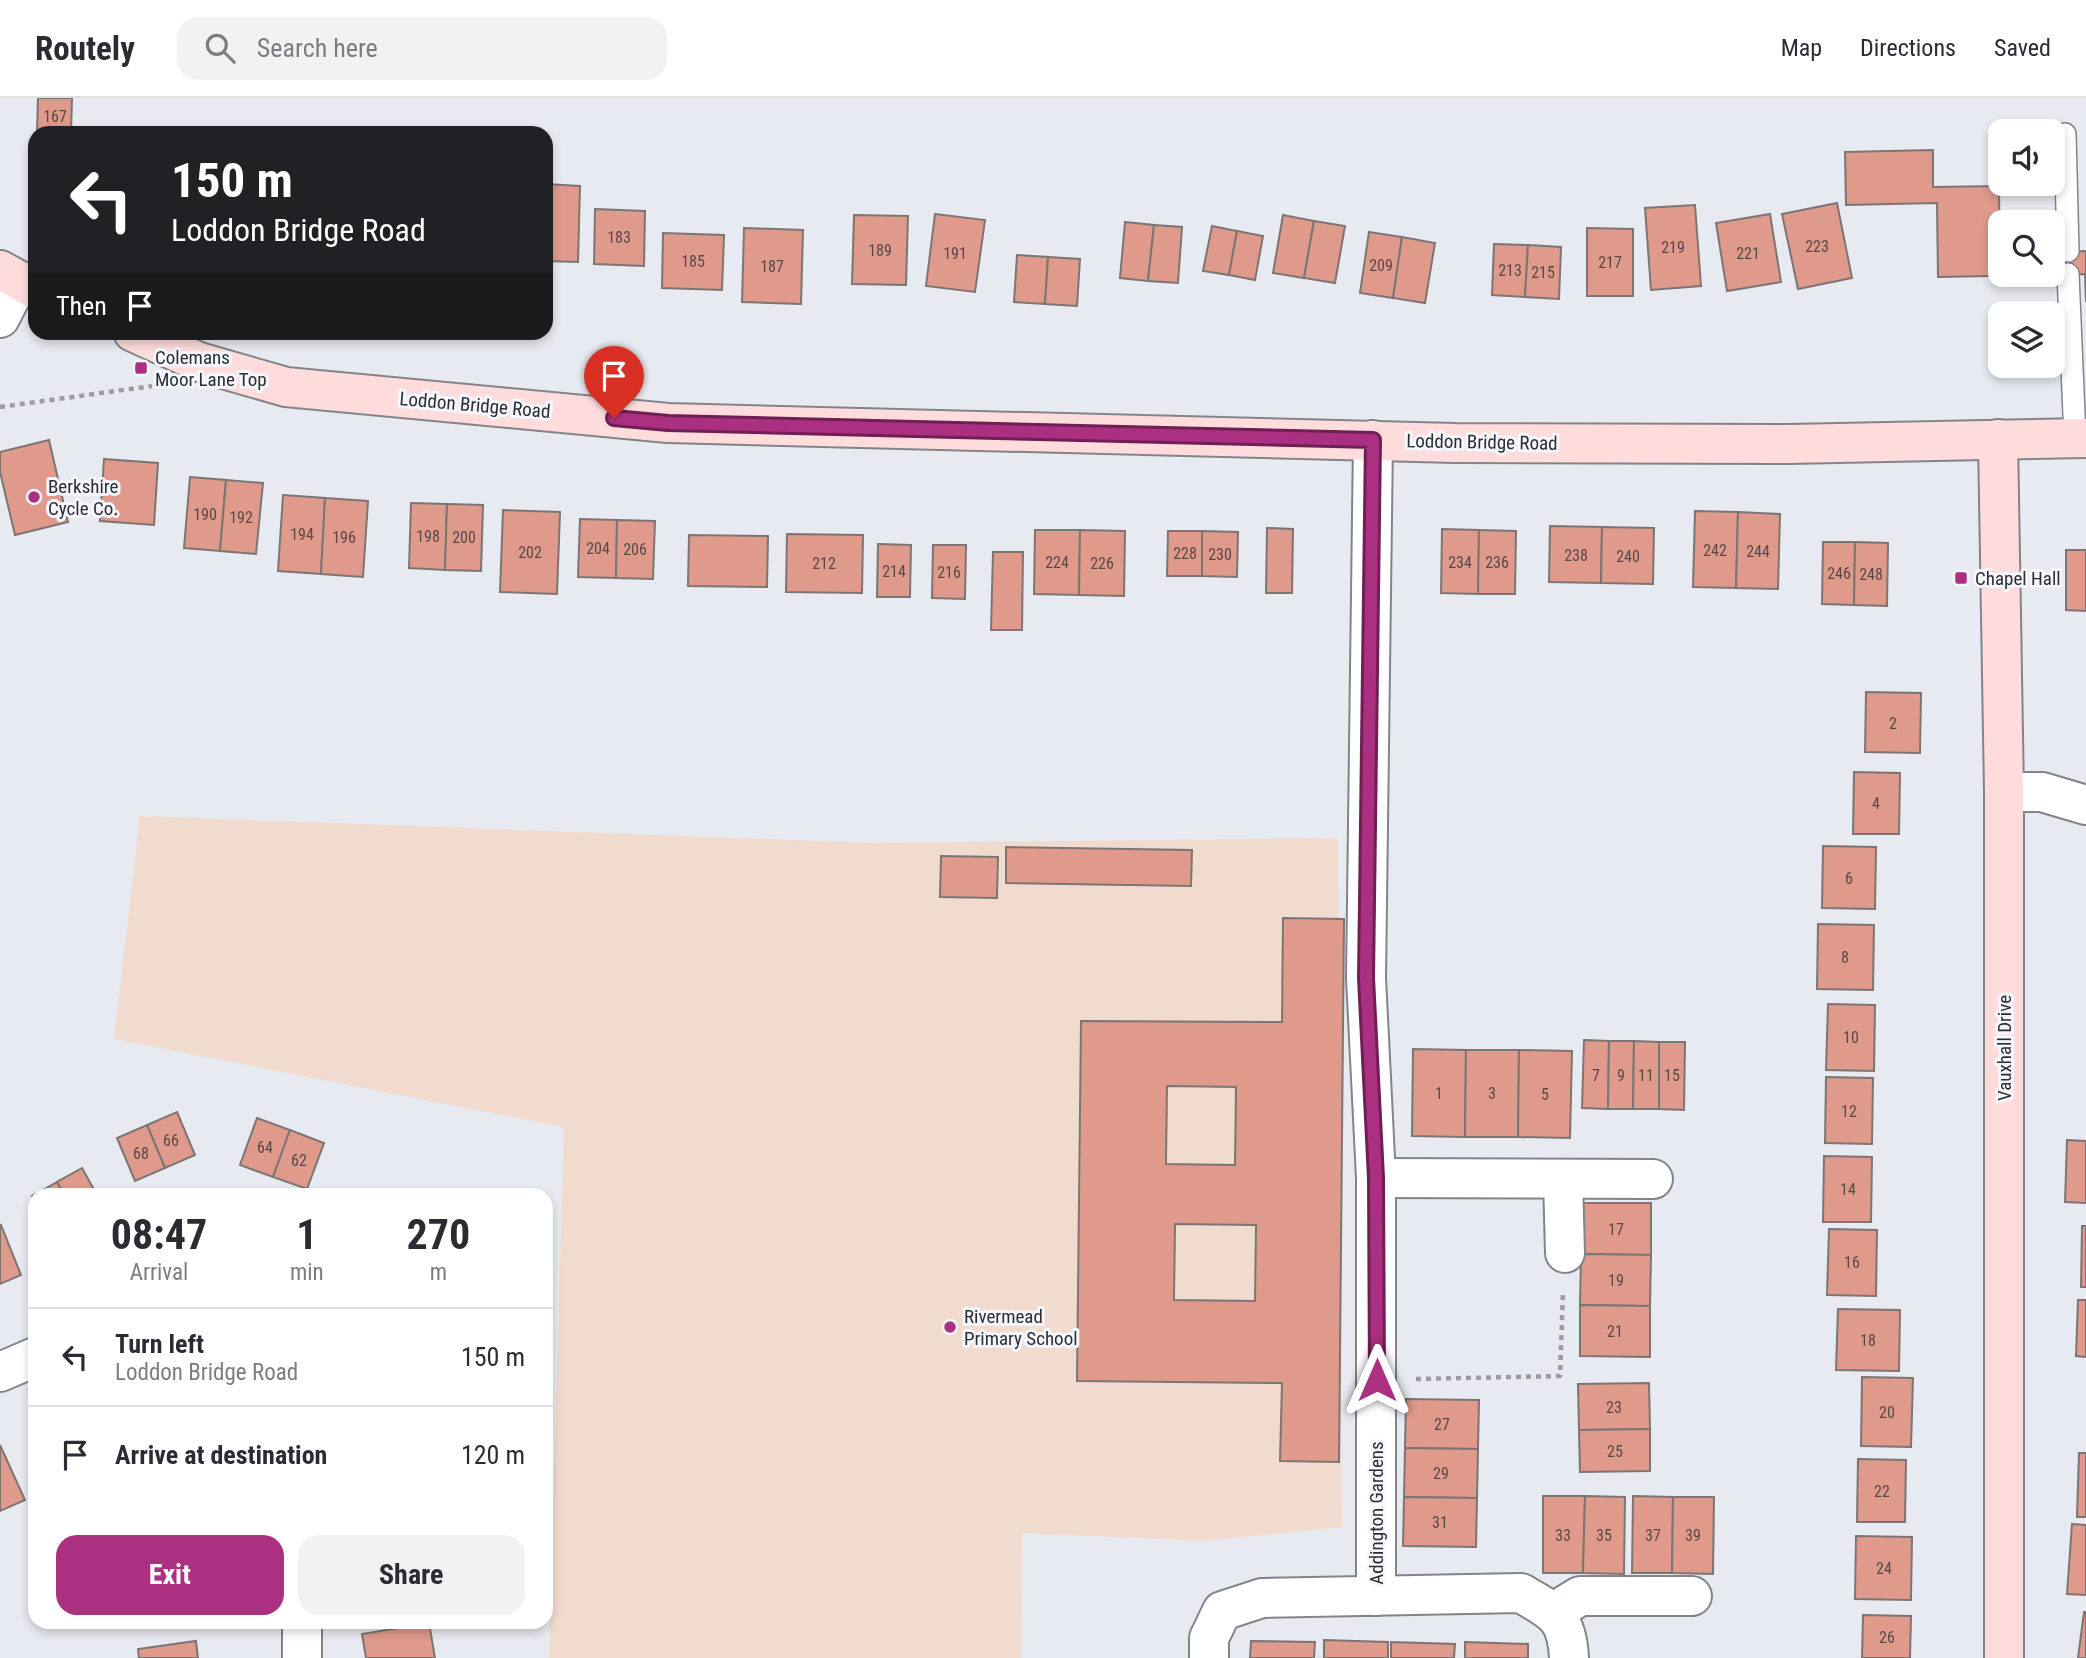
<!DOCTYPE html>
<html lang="en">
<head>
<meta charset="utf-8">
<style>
	body { margin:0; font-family:"Roboto Condensed",sans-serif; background:#f2f2f3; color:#2b2b33; height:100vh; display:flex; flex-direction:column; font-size:26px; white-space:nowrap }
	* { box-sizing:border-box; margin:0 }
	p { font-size:23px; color:#7c7c81 }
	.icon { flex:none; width:38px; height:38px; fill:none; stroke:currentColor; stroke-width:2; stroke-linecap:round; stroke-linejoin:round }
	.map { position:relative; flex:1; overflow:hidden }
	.drawer { position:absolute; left:28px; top:1090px; width:525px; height:441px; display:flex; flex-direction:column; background:#fff; border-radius:21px; box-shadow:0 4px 10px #0003 }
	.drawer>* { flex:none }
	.hud { position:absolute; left:28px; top:28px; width:525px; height:214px; border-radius:21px; box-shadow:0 4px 10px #0003; background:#202124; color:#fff; overflow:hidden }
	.buttons { position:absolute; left:1988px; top:21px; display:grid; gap:14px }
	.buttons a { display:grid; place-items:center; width:77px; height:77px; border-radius:14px; background:#fff; box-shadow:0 4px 10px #0003; font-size:35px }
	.pin { position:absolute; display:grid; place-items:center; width:60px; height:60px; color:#fff; margin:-72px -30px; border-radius:50% 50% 50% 0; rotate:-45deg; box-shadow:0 0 7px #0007 }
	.pin .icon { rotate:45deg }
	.me { position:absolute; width:77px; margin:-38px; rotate:0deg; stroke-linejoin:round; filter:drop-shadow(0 0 5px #0008) }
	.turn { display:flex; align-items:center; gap:24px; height:147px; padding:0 28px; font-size:32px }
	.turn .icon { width:91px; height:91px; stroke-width:2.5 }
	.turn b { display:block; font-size:49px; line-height:60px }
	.then { display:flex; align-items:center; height:66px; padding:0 28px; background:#0003; gap:14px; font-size:26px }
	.eta { display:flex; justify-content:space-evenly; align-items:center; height:119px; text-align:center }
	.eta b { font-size:42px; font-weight:700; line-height:49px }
	.button { display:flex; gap:14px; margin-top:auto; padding:14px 28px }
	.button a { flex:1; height:80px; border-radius:21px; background:#ac3081; color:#fff; font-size:28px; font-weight:700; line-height:80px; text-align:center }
	.button a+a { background:#f2f2f3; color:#2b2b33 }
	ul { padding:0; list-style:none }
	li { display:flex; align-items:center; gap:21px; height:98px; padding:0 28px; border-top:2px solid #e1e1e2 }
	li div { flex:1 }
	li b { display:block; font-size:26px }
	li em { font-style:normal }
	header { display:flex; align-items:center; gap:42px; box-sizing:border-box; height:98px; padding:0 35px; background:#fff; border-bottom:2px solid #e1e1e2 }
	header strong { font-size:33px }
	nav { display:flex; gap:38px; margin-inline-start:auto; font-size:24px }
	.search { width:490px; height:63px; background:#f2f2f3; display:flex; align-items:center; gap:18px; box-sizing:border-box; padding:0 24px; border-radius:21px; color:#7c7c81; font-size:26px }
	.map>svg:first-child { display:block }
	.education { fill:#f1dbce }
	.building { fill:#df9a8b; stroke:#7c7574; stroke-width:2; fill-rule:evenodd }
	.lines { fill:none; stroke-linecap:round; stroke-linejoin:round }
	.lane-casing { stroke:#82848a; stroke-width:24 }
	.street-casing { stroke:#82848a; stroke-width:42 }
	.secondary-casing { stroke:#82848a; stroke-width:42 }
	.path { stroke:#9a9ca1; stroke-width:4.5; stroke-dasharray:5 5; stroke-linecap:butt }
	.lane { stroke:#fff; stroke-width:21 }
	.street { stroke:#fff; stroke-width:38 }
	.secondary { stroke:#fedcdb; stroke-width:38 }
	.route-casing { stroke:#701f54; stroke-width:18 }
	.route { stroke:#ac3081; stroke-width:12 }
	.poi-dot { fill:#ac3081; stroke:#f4f7fe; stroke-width:2.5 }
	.labels { text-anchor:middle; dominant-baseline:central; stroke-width:6; stroke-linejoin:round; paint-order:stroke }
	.number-label { font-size:16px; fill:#594847 }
	.poi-label { font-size:19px; fill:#2c2d30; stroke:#f4f7fe; text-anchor:start }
	.street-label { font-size:19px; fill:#2c2d30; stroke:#f4f7fe }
</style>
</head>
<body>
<header>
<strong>Routely</strong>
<div class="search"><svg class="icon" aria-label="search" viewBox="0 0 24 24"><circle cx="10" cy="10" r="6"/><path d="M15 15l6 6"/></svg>Search here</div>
<nav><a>Map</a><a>Directions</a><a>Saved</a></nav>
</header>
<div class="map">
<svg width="2086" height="1560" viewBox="0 0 2086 1560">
	<rect width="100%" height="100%" fill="#e7eaf0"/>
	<polygon class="education" points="140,718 874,745 1338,740 1342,1429 1202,1443 1022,1435 1021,1560 549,1560 564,1029 114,941"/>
	<g class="building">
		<polygon points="38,0 72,0 71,35 37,35"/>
		<polygon points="1933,52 1933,89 1999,88 2000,177 2048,177 1938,179 1937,105 1846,107 1845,54"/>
		<polygon points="546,86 580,88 578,164 546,163"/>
		<polygon points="1837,105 1852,180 1798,191 1782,116"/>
		<polygon points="1695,107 1701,188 1651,192 1645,110"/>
		<polygon points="595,111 645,113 644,168 594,166"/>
		<polygon points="935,116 985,122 975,194 926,188"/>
		<polygon points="1770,116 1781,184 1727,193 1716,125"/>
		<polygon points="854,117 908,118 906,187 852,186"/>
		<polygon points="1283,117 1314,123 1304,180 1273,175"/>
		<polygon points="1314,123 1345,128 1335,185 1304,180"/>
		<polygon points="1125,124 1154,127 1148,183 1120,180"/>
		<polygon points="1154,127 1182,129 1178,185 1148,183"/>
		<polygon points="1212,128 1237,133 1229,177 1203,173"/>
		<polygon points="744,130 803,132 801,206 742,204"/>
		<polygon points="1587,130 1633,131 1633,198 1587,198"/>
		<polygon points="1237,133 1263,138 1255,182 1229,177"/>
		<polygon points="1369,134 1402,139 1393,200 1360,195"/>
		<polygon points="663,135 724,137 722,192 662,190"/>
		<polygon points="1402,139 1435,145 1425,205 1393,200"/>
		<polygon points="1494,146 1528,147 1525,199 1492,197"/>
		<polygon points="1528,147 1561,149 1559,201 1525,199"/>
		<polygon points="2086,153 2086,204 2085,176 2053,177 2053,154"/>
		<polygon points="1017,157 1048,159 1045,206 1014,204"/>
		<polygon points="1048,159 1080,161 1077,208 1045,206"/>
		<polygon points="49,342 68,424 15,437 0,374 0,354"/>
		<polygon points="104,361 158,365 154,427 100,423"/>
		<polygon points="190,379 226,382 220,453 184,450"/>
		<polygon points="226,382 263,385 256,456 220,453"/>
		<polygon points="283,397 325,400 321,476 278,473"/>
		<polygon points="325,400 368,403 363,479 321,476"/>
		<polygon points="411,405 447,406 445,472 409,470"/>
		<polygon points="447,406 483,407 481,473 445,472"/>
		<polygon points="503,412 560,414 557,496 500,494"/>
		<polygon points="1695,413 1738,414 1736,490 1693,489"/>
		<polygon points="1738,414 1780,416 1778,491 1736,490"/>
		<polygon points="580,421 617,422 616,480 578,479"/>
		<polygon points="617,422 655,423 653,481 616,480"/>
		<polygon points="1550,428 1602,429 1601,485 1549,484"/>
		<polygon points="1602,429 1654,430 1653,486 1601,485"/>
		<polygon points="1267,430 1293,431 1292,495 1266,495"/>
		<polygon points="1442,431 1479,432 1478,496 1441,495"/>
		<polygon points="1035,432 1080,432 1079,497 1034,496"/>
		<polygon points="1080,432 1125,433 1124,498 1079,497"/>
		<polygon points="1479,432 1516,433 1515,496 1478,496"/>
		<polygon points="1168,433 1202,433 1202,478 1167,478"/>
		<polygon points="1202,433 1238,434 1237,479 1202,478"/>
		<polygon points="787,436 863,437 862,495 786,494"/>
		<polygon points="689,437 768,438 767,489 688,488"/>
		<polygon points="1823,444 1855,444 1854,507 1822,506"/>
		<polygon points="1855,444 1888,445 1887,508 1854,507"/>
		<polygon points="878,446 911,447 910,499 877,499"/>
		<polygon points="933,447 966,447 965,501 932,500"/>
		<polygon points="2066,452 2086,452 2086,513 2066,512"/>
		<polygon points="993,454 1023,454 1022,532 991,532"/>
		<polygon points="1866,594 1921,595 1920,655 1865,654"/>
		<polygon points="1854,674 1900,675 1899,736 1853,736"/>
		<polygon points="1823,748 1876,749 1875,811 1822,810"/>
		<polygon points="1006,749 1192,752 1191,788 1006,785"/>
		<polygon points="941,758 998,759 997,800 940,799"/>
		<path d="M 1283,820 L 1344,821 L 1339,1364 L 1280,1363 L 1282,1285 L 1077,1283 L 1081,923 L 1282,924 ZM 1167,988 L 1236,989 L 1235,1067 L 1166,1066 ZM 1175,1126 L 1256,1127 L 1255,1203 L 1174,1202 Z"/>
		<polygon points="1818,826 1874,827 1873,892 1817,891"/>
		<polygon points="1828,906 1875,907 1874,973 1826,972"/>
		<polygon points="1584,942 1609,943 1608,1011 1582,1010"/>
		<polygon points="1609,943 1634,943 1633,1011 1608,1011"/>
		<polygon points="1634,943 1659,944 1659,1011 1633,1011"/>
		<polygon points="1659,944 1685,944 1684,1012 1659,1011"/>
		<polygon points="1413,951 1466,952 1465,1039 1412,1038"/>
		<polygon points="1466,952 1519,952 1518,1039 1465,1039"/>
		<polygon points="1519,952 1572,953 1570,1040 1518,1039"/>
		<polygon points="1826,979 1873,980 1872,1046 1825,1045"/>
		<polygon points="177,1014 195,1057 165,1070 147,1027"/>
		<polygon points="257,1020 290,1032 273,1079 240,1067"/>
		<polygon points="147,1027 165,1070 135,1083 117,1040"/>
		<polygon points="290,1032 324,1045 307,1091 273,1079"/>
		<polygon points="2067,1042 2086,1043 2086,1105 2065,1104"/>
		<polygon points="1824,1058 1872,1059 1871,1124 1823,1124"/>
		<polygon points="82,1070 97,1097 64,1097 57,1084"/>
		<polygon points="57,1084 64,1097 35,1097 35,1102 32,1098"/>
		<polygon points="1581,1105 1651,1105 1651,1157 1581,1156"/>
		<polygon points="1,1127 21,1177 0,1186 0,1128"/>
		<polygon points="2082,1128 2086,1128 2086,1189 2081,1189"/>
		<polygon points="1829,1131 1877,1132 1876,1198 1827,1197"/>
		<polygon points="1581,1156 1651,1157 1650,1208 1580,1207"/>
		<polygon points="2078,1202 2086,1202 2086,1259 2076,1258"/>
		<polygon points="1580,1207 1650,1208 1650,1259 1580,1258"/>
		<polygon points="1838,1211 1900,1212 1899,1273 1836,1272"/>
		<polygon points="1862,1279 1913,1280 1911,1349 1861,1348"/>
		<polygon points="1649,1285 1650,1331 1579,1332 1578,1286"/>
		<polygon points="1406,1301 1479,1302 1478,1351 1405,1350"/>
		<polygon points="1650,1331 1650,1373 1580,1374 1579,1332"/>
		<polygon points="0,1347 25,1402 0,1413"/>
		<polygon points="1405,1350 1478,1351 1477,1400 1404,1399"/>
		<polygon points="2079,1355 2086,1355 2086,1419 2077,1419"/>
		<polygon points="1858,1361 1906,1362 1905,1424 1857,1424"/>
		<polygon points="1543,1398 1585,1398 1583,1475 1543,1475"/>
		<polygon points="1585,1398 1625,1399 1624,1476 1583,1475"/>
		<polygon points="1633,1398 1673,1399 1672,1475 1632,1475"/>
		<polygon points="1404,1399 1477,1400 1476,1449 1403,1448"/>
		<polygon points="1673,1399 1714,1399 1713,1476 1672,1475"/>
		<polygon points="2072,1426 2086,1427 2086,1497 2067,1496"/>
		<polygon points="1856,1438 1912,1439 1911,1502 1855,1501"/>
		<polygon points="2084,1514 2086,1514 2086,1560 2078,1560"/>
		<polygon points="1863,1517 1911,1518 1910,1560 1862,1560"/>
		<polygon points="429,1525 435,1560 366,1560 362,1536"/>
		<polygon points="1324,1542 1388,1544 1388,1560 1324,1560"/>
		<polygon points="196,1543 198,1560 139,1560 138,1551"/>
		<polygon points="1251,1543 1315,1544 1314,1560 1250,1560"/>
		<polygon points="1391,1544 1455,1546 1454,1560 1391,1560"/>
		<polygon points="1465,1544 1528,1546 1528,1560 1465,1560"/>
	</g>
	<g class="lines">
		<g class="lane-casing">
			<g id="lane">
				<polyline points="2065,36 2068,153"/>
				<polyline points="2068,176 2075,340"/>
			</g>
		</g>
		<g class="street-casing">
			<g id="street">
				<polyline points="0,220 19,183"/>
				<polyline points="1373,342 1366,880 1376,1080 1376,1498"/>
				<polyline points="2004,694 2042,694 2086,707"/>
				<polyline points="1376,1080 1653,1081"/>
				<polyline points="1563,1081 1565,1155"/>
				<polyline points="0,1274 35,1259"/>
				<polyline points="1554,1514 1580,1498 1692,1498"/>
				<polyline points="302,1524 302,1560"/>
				<path d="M 1209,1560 L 1209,1540 L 1222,1513 L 1262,1500 L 1521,1495 C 1554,1514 1567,1519 1569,1560"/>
			</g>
		</g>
		<g class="secondary-casing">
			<g id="secondary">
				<polyline points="0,172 35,191"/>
				<polyline points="133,234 199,264 286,289 668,325 1455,345 1789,346 2086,340"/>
				<polyline points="1998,341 2004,694 2004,1560"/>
			</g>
		</g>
		<g class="path">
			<polyline points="0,309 152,288"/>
			<polyline points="1416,1281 1560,1278 1563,1193"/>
		</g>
		<use href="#lane" class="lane"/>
		<use href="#street" class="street"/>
		<use href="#secondary" class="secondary"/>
	</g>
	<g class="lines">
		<g class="route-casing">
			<polyline id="route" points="614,320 668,325 1373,342 1366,880 1376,1080 1377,1282"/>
		</g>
		<use href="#route" class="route"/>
	</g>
	<g class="poi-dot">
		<rect x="134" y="263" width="14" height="14" rx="3.5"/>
		<circle cx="34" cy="399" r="7"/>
		<rect x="1954" y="473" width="14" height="14" rx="3.5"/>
		<circle cx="950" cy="1229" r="7"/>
	</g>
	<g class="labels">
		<g class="number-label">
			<text x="55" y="18">167</text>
			<text x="619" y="139">183</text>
			<text x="1817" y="148">223</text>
			<text x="1673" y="149">219</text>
			<text x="880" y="152">189</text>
			<text x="955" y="155">191</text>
			<text x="1748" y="155">221</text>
			<text x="693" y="163">185</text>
			<text x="1610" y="164">217</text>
			<text x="1381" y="167">209</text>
			<text x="772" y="168">187</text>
			<text x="1510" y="172">213</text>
			<text x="1543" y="174">215</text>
			<text x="205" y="416">190</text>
			<text x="241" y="419">192</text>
			<text x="302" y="436">194</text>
			<text x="428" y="438">198</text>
			<text x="344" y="439">196</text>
			<text x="464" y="439">200</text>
			<text x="598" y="450">204</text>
			<text x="635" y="451">206</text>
			<text x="1715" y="452">242</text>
			<text x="1758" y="453">244</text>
			<text x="530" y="454">202</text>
			<text x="1185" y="455">228</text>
			<text x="1220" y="456">230</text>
			<text x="1576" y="457">238</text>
			<text x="1628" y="458">240</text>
			<text x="1057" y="464">224</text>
			<text x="1460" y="464">234</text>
			<text x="1497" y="464">236</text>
			<text x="824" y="465">212</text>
			<text x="1102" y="465">226</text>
			<text x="894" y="473">214</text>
			<text x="949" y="474">216</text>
			<text x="1839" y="475">246</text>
			<text x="1871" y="476">248</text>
			<text x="1893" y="625">2</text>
			<text x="1876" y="705">4</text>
			<text x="1849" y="780">6</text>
			<text x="1845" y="859">8</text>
			<text x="1851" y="939">10</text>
			<text x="1596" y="977">7</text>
			<text x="1621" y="977">9</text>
			<text x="1646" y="977">11</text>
			<text x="1672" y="977">15</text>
			<text x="1439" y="995">1</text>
			<text x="1492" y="995">3</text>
			<text x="1545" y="996">5</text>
			<text x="1849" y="1013">12</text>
			<text x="171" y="1042">66</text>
			<text x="265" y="1049">64</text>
			<text x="141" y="1055">68</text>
			<text x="299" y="1062">62</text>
			<text x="1848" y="1091">14</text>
			<text x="1616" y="1131">17</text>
			<text x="1852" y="1164">16</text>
			<text x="1616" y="1182">19</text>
			<text x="1615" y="1233">21</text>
			<text x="1868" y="1242">18</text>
			<text x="1614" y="1309">23</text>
			<text x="1887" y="1314">20</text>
			<text x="1442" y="1326">27</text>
			<text x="1615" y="1353">25</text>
			<text x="1441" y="1375">29</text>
			<text x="1882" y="1393">22</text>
			<text x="1440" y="1424">31</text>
			<text x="1563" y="1437">33</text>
			<text x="1604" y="1437">35</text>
			<text x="1653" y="1437">37</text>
			<text x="1693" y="1437">39</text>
			<text x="1884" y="1470">24</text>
			<text x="1887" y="1539">26</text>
		</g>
		<g class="poi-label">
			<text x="155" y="259">Colemans<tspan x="155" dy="22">Moor Lane Top</tspan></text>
			<text x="48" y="388">Berkshire<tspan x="48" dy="22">Cycle Co.</tspan></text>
			<text x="1975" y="480">Chapel Hall</text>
			<text x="964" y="1218">Rivermead<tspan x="964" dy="22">Primary School</tspan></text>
		</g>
		<g class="street-label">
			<text transform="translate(475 307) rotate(5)">Loddon Bridge Road</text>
			<text transform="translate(1482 344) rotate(1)">Loddon Bridge Road</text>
			<text transform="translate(2004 950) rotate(-90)">Vauxhall Drive</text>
			<text transform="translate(1376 1415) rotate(-90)">Addington Gardens</text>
		</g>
	</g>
</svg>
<div class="buttons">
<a><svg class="icon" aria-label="sound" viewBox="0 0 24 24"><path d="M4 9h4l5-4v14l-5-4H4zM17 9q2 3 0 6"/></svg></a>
<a><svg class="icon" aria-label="search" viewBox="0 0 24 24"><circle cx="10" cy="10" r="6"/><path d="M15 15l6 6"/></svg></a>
<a><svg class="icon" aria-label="layers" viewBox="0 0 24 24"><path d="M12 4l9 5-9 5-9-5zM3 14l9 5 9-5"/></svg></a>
</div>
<div class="pin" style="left:614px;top:320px;background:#d93025"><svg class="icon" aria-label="arrive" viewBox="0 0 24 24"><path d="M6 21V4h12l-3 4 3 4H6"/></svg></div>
<svg class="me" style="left:1377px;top:1282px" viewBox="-20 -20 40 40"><path d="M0-17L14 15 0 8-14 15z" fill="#ac3081" stroke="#fff" stroke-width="4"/></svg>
<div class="hud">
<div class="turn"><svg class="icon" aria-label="left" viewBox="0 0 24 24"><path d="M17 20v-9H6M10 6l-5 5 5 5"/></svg><div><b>150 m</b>Loddon Bridge Road</div></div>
<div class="then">Then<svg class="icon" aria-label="arrive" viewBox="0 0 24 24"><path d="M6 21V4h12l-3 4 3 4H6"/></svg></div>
</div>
<section class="drawer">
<div class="eta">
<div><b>08:47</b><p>Arrival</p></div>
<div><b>1</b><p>min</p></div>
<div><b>270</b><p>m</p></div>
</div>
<ul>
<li><svg class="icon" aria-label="left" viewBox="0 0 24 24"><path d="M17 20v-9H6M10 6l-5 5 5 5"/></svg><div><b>Turn left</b><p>Loddon Bridge Road</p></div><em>150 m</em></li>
<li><svg class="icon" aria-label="arrive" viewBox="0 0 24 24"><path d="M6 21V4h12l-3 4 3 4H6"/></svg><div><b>Arrive at destination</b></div><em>120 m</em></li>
</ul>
<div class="button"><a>Exit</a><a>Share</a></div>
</section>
</div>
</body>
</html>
